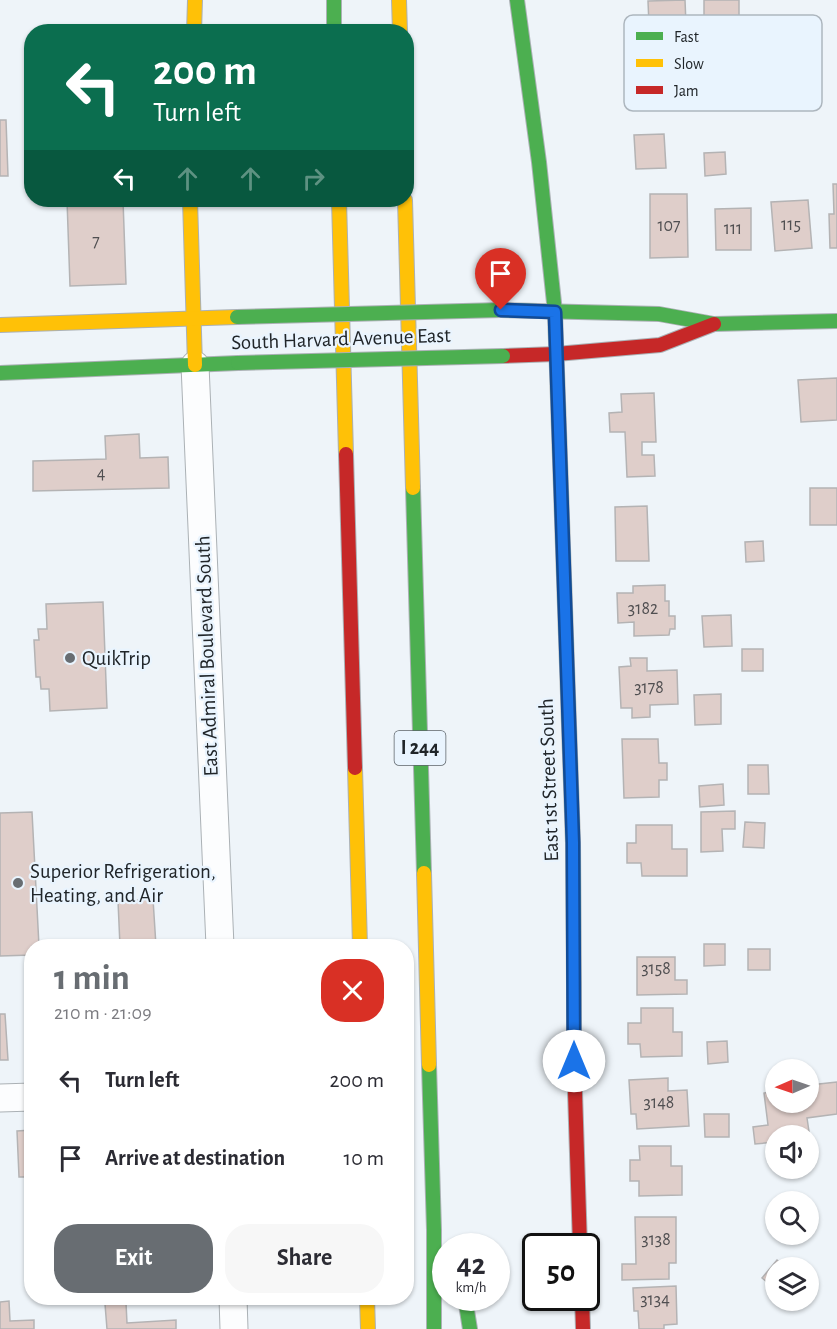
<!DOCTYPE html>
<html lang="en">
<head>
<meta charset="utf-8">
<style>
	body { margin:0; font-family:"Alegreya Sans",sans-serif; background:#f7f7f7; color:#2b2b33; height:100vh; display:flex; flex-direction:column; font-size:22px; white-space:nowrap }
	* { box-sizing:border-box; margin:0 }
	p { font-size:20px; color:#7c7c81 }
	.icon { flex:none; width:33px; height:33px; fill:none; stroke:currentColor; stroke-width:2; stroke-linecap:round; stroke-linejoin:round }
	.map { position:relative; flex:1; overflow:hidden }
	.drawer { position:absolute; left:24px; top:939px; width:390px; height:366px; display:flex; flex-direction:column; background:#fff; border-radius:24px; box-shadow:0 2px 4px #0004 }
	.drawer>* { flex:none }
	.top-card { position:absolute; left:24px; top:24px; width:390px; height:183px; border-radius:24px; box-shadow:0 2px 4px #0004; background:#0b6e4f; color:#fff; overflow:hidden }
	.needle { width:39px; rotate:268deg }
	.buttons { position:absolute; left:765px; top:1059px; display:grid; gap:12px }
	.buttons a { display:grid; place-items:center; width:54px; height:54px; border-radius:50%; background:#fff; box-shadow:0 2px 4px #0004; font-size:30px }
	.speed { position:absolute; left:432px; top:1233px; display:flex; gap:12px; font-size:30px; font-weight:700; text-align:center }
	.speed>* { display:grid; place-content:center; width:78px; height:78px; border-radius:50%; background:#fff; box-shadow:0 2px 4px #0004; line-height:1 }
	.speed small { font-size:15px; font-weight:400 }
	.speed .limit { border:3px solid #111; border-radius:9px; background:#fff; color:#111 }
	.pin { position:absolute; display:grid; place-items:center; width:51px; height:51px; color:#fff; margin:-62px -26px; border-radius:50% 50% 50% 0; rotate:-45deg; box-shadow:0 0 6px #0007 }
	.pin .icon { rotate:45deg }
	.me { position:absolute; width:66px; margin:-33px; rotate:0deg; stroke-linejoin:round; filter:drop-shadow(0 0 4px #0008) }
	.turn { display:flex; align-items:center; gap:21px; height:126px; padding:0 30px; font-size:27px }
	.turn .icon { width:78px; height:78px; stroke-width:2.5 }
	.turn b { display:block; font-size:42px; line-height:51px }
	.lanes { display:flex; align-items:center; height:57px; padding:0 30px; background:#0003; justify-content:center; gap:30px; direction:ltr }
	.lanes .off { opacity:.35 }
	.round { display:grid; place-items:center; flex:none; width:63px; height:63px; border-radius:24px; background:#f7f7f7 }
	.head { display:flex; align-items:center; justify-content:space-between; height:102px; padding:0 30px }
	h1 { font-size:36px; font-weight:700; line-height:45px; color:#686d72 }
	.button { display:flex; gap:12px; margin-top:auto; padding:12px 30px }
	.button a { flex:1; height:69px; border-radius:24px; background:#686d72; color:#fff; font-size:24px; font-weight:700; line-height:69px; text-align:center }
	.button a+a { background:#f7f7f7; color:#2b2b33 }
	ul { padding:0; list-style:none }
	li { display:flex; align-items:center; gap:18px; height:78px; padding:0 30px }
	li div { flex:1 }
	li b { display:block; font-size:22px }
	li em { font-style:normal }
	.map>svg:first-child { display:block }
	.building { fill:#dfceca; stroke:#b4b3b4; stroke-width:1.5 }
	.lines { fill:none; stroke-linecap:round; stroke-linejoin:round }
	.street-casing { stroke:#abb1b5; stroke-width:29 }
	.fast-casing { stroke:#abb1b5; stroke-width:16 }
	.slow-casing { stroke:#abb1b5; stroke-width:16 }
	.jam-casing { stroke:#abb1b5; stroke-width:16 }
	.street { stroke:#fcfdfe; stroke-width:27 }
	.fast { stroke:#4caf50; stroke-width:14 }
	.slow { stroke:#ffc107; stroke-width:14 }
	.jam { stroke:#c62828; stroke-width:14 }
	.fast-bridge-casing { stroke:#abb1b5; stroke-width:16; stroke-linecap:butt }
	.fast-bridge { stroke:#4caf50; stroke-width:14 }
	.route-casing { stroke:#114b97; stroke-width:15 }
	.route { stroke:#1a73e8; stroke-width:10 }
	.poi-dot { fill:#686d72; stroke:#e9f4fe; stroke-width:2 }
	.labels { text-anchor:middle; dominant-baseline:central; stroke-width:4.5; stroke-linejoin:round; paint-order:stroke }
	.number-label { font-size:18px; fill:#504f51 }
	.shield { fill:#e9f4fe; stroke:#5c6369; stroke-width:1.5 }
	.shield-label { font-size:20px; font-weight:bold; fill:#202529 }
	.street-label { font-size:21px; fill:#202529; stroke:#e9f4fe }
	.poi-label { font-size:21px; fill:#202529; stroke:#e9f4fe; text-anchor:start }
	.key { fill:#e9f4fe; stroke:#adb6be; stroke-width:1.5 }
	.key-label { font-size:16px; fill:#202529 }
</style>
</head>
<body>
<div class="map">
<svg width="837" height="1329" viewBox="0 0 837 1329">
	<rect width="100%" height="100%" fill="#eef4f9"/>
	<g class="building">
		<polygon points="685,0 687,49 637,51 635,25 649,25 648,1"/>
		<polygon points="704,0 739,0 739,38 727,38 728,100 697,100 696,31 704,31"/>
		<polygon points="0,120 6,120 8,176 0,176"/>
		<polygon points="664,134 666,168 636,169 634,135"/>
		<polygon points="725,152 726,174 705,176 704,153"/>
		<polygon points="833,184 837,184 837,248 830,248 829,214 834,214"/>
		<polygon points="650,194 687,194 688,257 650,258"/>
		<polygon points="67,200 123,200 126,284 70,286"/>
		<polygon points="808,200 812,248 775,251 771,202"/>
		<polygon points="751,208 751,250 716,250 715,209"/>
		<polygon points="837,378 837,420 801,422 798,380"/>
		<polygon points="654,393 656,442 642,442 642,455 654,455 655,476 627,477 625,432 610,432 609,413 622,412 621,394"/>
		<polygon points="139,434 140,458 168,457 169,488 33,491 33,461 106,459 105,436"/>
		<rect x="810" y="488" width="27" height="37"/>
		<polygon points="647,506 649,561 616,561 615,507"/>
		<polygon points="763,541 764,561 746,562 745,542"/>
		<polygon points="665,585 665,601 669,601 669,616 675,616 675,629 670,629 669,635 634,636 634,622 618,623 617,593 633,593 633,586"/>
		<polygon points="103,602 107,708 50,711 49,689 41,689 40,677 36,677 34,640 39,640 38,629 47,629 46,604"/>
		<polygon points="731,615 732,646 704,647 702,616"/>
		<rect x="742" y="649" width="21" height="22"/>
		<polygon points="630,658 647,658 647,671 677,670 678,704 650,705 650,717 632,718 632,708 621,708 619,667 631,666"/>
		<polygon points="721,694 721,724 695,725 694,695"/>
		<polygon points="622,739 658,739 659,763 667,763 667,780 659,780 659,797 624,798"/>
		<polygon points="748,765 768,765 769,794 748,794"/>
		<polygon points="723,784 724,805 700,807 699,786"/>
		<polygon points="735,811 735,829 722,829 723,851 701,852 701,812"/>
		<polygon points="32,812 39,946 32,946 32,955 0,956 0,813"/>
		<polygon points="745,822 765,823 764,848 743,847"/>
		<polygon points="636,825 672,825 672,849 687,849 687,876 642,876 641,863 627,863 627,843 636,843"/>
		<polygon points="153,899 156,946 120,946 118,901"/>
		<polygon points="704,944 725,944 725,965 704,966"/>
		<rect x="748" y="949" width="22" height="21"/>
		<polygon points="637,957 675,957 675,980 687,980 687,994 637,995"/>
		<polygon points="641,1008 673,1008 673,1032 682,1032 682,1056 641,1057 640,1044 628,1044 628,1023 641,1023"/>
		<polygon points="0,1014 5,1014 8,1060 0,1060"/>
		<polygon points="727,1041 728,1062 708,1064 707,1042"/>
		<polygon points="668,1078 668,1091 687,1090 689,1126 637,1129 636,1114 631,1114 629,1080"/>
		<polygon points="837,1082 837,1114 807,1118 810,1138 808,1136 776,1136 776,1142 755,1144 753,1127 768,1125 764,1093 776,1091 776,1102 808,1102 810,1085"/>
		<polygon points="704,1114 729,1114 729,1137 705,1137"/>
		<polygon points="32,1130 32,1177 19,1177 17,1131"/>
		<polygon points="639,1146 671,1146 671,1166 682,1166 682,1195 639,1196 639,1181 630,1181 630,1160 640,1160"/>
		<polygon points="635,1217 676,1217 676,1263 669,1263 669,1279 622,1280 622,1264 636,1264"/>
		<polygon points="777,1260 786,1268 776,1268 776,1289 762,1278"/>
		<polygon points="676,1286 677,1324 664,1325 664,1329 639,1329 638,1311 634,1311 633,1288"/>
		<polygon points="9,1301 10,1321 34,1320 34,1329 0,1329 0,1302"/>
		<polygon points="126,1303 127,1323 176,1320 176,1329 107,1329 105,1304"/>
	</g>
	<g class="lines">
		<g class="street-casing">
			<g id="street">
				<polyline points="195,365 220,946"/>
				<polyline points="0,1098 32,1097"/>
				<polyline points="233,1298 234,1329"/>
			</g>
		</g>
		<g class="fast-casing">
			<g id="fast">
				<polyline points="334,0 334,32"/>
				<polyline points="517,0 539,162 555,312"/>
				<polyline points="501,310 659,314 714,324 837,321"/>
				<polyline points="555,312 573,843 574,985"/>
				<polyline points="0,373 238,363"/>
				<polyline points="413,488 424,873"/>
				<polyline points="429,1065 434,1230 434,1329"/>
				<polyline points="465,1298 470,1329"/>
			</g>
		</g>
		<g class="slow-casing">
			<g id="slow">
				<polyline points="399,0 400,32"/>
				<polyline points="194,32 195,0"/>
				<polyline points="190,200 195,365"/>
				<polyline points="339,200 346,454"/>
				<polyline points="405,200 413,488"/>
				<polyline points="0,325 237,317"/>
				<polyline points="355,768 360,946"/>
				<polyline points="424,873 429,1065"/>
				<polyline points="367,1298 368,1329"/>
			</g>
		</g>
		<g class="jam-casing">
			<g id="jam">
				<polyline points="503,356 556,354 660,345 714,324"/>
				<polyline points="346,454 355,768"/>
				<polyline points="574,985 574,1061 580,1246"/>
				<polyline points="582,1298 583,1329"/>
			</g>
		</g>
		<use href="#street" class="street"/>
		<use href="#fast" class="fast"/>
		<use href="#slow" class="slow"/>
		<use href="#jam" class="jam"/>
		<g class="fast-bridge-casing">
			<g id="fast-bridge">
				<polyline points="237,317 501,310"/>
				<polyline points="238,363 503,356"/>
			</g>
		</g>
		<use href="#fast-bridge" class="fast-bridge"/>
	</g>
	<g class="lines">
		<g class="route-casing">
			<polyline id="route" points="501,310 555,312 573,843 574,1061"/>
		</g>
		<use href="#route" class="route"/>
	</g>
	<g class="poi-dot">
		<circle cx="70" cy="658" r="6"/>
		<circle cx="18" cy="883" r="6"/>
	</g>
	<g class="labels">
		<g class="number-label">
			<text x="791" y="225">115</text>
			<text x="669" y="226">107</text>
			<text x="733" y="229">111</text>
			<text x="96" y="242">7</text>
			<text x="101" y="474">4</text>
			<text x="643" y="609">3182</text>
			<text x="649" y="688">3178</text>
			<text x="656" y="969">3158</text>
			<text x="659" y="1103">3148</text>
			<text x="656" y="1240">3138</text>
			<text x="655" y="1300">3134</text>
		</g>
		<rect class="shield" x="394.5" y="731" width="51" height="34" rx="4.5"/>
		<g class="shield-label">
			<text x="420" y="748">I 244</text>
		</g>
		<g class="street-label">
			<text transform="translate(341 339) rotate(-2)">South Harvard Avenue East</text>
			<text transform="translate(207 656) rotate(-92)">East Admiral Boulevard South</text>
			<text transform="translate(549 780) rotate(-92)">East 1st Street South</text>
		</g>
		<g class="poi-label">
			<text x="82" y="658">QuikTrip</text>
			<text x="30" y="871">Superior Refrigeration,<tspan x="30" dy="24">Heating, and Air</tspan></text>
		</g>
	</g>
	<rect x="624" y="15" width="198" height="96" rx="9" class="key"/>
	<rect x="636" y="32" width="27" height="8" fill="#4caf50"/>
	<rect x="636" y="59" width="27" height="8" fill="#ffc107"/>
	<rect x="636" y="86" width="27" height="8" fill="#c62828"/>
	<g class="key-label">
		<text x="674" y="42">Fast</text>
		<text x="674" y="69">Slow</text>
		<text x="674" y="96">Jam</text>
	</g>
</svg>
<div class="buttons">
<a><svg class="needle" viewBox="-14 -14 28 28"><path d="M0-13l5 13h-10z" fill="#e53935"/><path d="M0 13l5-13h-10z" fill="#7c7c81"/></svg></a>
<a><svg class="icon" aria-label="sound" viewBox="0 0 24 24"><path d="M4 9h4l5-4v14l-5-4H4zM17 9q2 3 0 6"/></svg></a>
<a><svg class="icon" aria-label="search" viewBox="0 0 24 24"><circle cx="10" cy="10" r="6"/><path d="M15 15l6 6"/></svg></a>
<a><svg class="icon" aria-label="layers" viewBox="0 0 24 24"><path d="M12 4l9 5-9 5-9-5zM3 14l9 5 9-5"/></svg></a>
</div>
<div class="speed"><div>42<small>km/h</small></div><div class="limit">50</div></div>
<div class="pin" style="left:501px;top:310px;background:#d93025"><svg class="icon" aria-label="arrive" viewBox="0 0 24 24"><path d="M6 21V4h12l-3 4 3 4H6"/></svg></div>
<svg class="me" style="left:574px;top:1061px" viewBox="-20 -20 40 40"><circle r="19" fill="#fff"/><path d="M0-13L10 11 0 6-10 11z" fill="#1a73e8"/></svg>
<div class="top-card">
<div class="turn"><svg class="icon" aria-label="left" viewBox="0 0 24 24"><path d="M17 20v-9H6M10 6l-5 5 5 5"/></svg><div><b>200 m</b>Turn left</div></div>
<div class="lanes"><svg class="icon" aria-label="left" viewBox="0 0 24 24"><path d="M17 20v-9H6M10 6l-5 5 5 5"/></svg><svg class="icon off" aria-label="ahead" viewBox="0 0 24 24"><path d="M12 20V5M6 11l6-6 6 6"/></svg><svg class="icon off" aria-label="ahead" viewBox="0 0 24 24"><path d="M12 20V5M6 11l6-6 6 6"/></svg><svg class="icon off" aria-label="right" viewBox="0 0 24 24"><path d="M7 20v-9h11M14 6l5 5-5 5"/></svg></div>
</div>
<section class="drawer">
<div class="head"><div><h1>1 min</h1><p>210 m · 21:09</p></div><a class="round" style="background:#d93025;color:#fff"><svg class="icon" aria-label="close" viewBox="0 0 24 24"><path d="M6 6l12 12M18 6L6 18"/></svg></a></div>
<ul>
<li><svg class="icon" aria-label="left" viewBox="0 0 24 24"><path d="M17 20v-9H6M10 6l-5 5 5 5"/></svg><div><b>Turn left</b></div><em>200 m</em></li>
<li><svg class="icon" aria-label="arrive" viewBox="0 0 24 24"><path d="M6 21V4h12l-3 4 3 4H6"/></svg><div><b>Arrive at destination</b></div><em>10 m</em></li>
</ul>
<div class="button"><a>Exit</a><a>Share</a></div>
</section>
</div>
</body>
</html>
